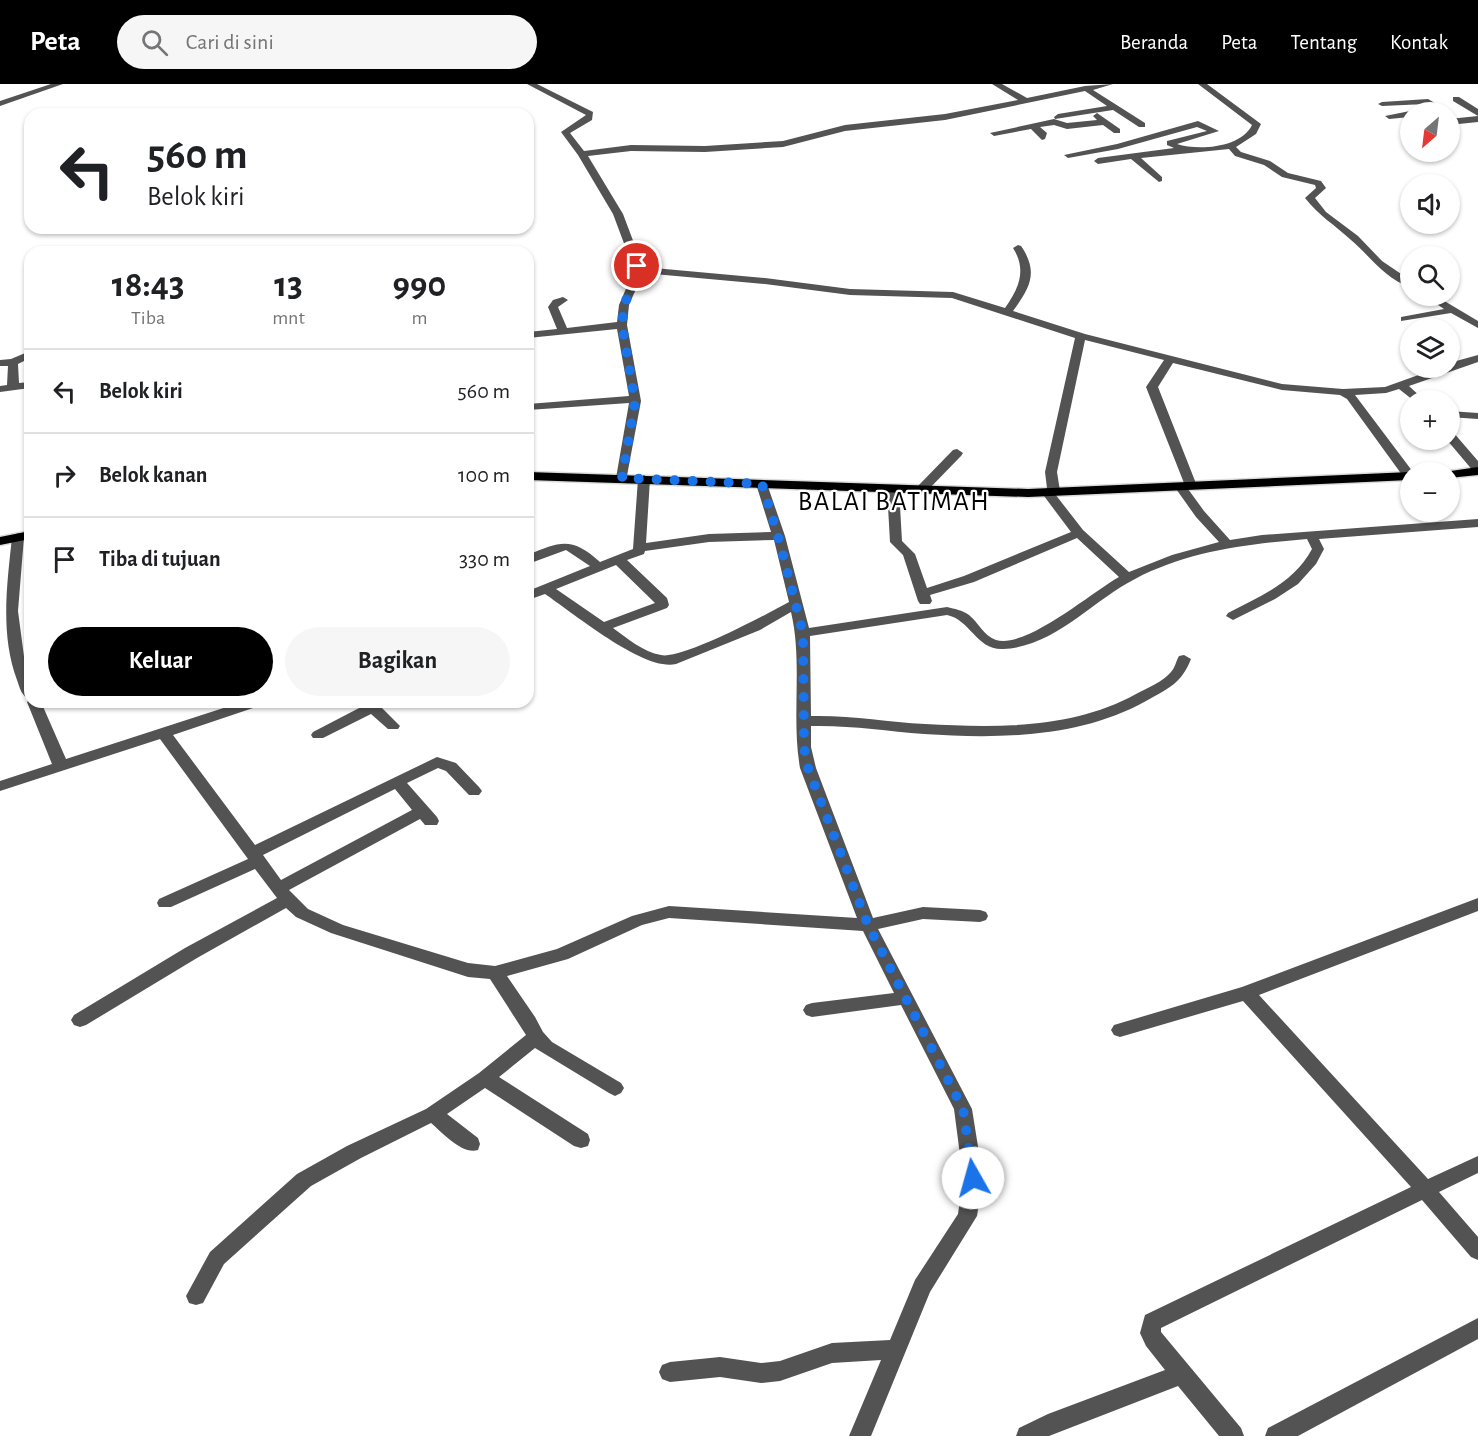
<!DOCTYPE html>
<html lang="id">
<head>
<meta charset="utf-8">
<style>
	body { margin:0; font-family:"Alegreya Sans",sans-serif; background:#f6f6f6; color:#202124; height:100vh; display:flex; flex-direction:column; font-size:22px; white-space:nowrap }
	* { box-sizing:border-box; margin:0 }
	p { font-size:20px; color:#757577 }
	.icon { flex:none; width:33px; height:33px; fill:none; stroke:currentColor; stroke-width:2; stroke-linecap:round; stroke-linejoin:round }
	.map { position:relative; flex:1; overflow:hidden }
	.side { position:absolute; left:24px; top:162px; width:510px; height:462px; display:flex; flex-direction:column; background:#fff; border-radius:18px; box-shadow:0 2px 4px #0004 }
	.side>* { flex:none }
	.banner { position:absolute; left:24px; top:24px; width:510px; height:126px; border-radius:18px; box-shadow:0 2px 4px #0004; background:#fff; color:#202124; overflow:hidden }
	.needle { width:39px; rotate:208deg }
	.buttons { position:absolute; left:1400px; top:18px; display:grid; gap:12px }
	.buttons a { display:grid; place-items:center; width:60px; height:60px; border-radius:50%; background:#fff; box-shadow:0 2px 4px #0004; font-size:30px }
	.pin { position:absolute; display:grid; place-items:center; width:51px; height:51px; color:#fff; margin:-26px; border:3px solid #fff; border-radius:50%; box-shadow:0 2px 6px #0007 }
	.me { position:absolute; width:66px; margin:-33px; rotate:353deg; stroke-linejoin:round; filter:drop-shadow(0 0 4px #0008) }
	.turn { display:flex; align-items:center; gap:21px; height:126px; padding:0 24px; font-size:27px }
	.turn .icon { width:78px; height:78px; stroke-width:2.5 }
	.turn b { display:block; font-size:42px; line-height:51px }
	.eta { display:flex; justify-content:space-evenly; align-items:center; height:102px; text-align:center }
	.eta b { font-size:36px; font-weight:700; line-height:42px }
	.primary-button { display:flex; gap:12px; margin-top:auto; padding:12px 24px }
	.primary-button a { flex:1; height:69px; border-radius:36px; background:#000; color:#fff; font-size:24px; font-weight:700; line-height:69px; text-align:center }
	.primary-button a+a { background:#f6f6f6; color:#202124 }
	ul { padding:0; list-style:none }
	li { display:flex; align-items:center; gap:18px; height:84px; padding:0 24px; border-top:2px solid #e0e0e0 }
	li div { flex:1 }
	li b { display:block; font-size:22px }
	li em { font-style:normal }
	header { display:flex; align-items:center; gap:36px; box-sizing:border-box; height:84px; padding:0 30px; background:#000; color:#fff }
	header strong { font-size:28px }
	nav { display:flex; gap:33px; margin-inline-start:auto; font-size:21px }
	.search { width:420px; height:54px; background:#f6f6f6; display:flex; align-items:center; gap:15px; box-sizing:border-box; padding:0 21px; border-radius:33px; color:#757577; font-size:22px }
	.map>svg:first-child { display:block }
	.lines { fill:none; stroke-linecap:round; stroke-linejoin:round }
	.major-casing { stroke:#dbdbdb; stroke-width:3 }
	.minor { fill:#535353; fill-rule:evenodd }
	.major { fill:#000; fill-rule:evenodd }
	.route { stroke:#1a73e8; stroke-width:10; stroke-dasharray:0 18 }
	.labels { text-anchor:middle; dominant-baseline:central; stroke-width:4.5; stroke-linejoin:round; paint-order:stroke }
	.quarter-label { font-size:27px; letter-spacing:1.5px; fill:#000; stroke:#fff }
</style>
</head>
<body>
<header>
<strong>Peta</strong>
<div class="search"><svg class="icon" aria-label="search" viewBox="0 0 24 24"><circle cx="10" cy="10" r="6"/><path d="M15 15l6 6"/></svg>Cari di sini</div>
<nav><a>Beranda</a><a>Peta</a><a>Tentang</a><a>Kontak</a></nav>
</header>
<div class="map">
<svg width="1478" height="1352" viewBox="0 0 1478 1352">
	<rect width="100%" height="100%" fill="#fff"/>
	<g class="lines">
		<g class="major-casing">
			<g id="major">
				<polygon points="1478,383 1478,391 1449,394 1449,388 1444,388"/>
				<polygon points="528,388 1028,405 1410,388 1411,388 1410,396 1028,413 528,396"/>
				<polygon points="30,447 30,455 0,461 0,453"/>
			</g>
		</g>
		<g class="minor">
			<polygon points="51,0 63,0 0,22 0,17"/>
			<path d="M 527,0 L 537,0 L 593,28 L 592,36 L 570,49 L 584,67 L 631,61 L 705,62 L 783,57 L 845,41 L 945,30 L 1018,16 L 992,0 L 1002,0 L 1027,14 L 1085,2 L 1113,0 L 1093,6 L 1145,39 L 1145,43 L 1139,43 L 1113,26 L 1055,35 L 1054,33 L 1058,30 L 1107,22 L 1085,7 L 945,36 L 845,47 L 783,63 L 705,68 L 631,67 L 588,72 L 623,130 L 643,183 L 765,194 L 850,205 L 953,208 L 1005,224 C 1019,204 1027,186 1013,164 L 1018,161 L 1021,162 C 1039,188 1030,204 1013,227 L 1085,250 L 1282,300 L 1343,305 L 1385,303 L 1438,284 L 1449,284 L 1449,279 L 1478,271 L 1478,278 L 1409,302 L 1424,316 L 1413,316 L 1399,305 L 1386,309 L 1355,311 L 1413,388 L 1410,388 L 1409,396 L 1405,395 L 1347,315 L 1340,311 L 1282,306 L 1173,279 L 1158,303 L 1197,402 L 1195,405 L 1188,405 L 1204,427 L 1230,456 L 1262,451 L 1478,435 L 1478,443 L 1319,455 L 1324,465 L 1316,480 L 1298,500 L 1275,515 L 1233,536 L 1226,532 L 1228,529 C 1260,512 1294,499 1312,465 L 1307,455 C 1248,460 1188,467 1135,495 C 1092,517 1054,563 1003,565 C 976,566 971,536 947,531 L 810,552 L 811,632 C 850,631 887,638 925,640 C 996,644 1073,645 1136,610 C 1147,604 1163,598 1171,588 C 1175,584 1176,577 1179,572 L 1184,571 L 1191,575 C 1181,600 1169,604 1146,617 C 1080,654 998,655 924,650 C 886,647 850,641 811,642 L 811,663 L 816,684 L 873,834 L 923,823 L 980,826 L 986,828 L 988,832 L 986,836 L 980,838 L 923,835 L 878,845 L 972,1025 L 983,1094 L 977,1132 L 930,1208 L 871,1352 L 849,1352 L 881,1276 L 832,1279 L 780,1297 L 761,1299 L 720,1293 L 670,1298 L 662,1295 L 659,1288 L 662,1281 L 670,1278 L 720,1273 L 761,1279 L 780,1277 L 832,1259 L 890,1256 L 915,1196 L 958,1130 L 963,1094 L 954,1025 L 901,921 L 812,933 L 806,931 L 803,926 L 806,921 L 812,919 L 894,909 L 863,847 L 669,834 L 642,841 L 568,875 L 507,892 L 535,933 L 543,948 L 552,958 L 621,999 L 624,1004 L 621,1009 L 615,1012 L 609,1009 L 535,964 L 499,993 L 588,1050 L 590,1056 L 588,1062 L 581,1064 L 574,1062 L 485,1004 L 447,1030 L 478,1054 L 480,1060 L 478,1066 C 462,1071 443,1049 431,1039 L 361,1074 L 311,1102 L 224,1180 L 203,1219 L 196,1221 L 189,1219 L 186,1212 L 210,1168 L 297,1090 L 347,1062 L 426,1025 L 479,989 L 526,951 L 490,895 L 468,893 L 331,849 L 296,833 L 286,824 L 197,874 L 86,941 L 80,943 L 74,941 L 71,936 L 74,931 L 185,864 L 277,814 L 255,785 L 171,823 L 159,823 L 157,819 L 159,815 L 248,775 L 160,655 L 0,707 L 0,697 L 52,680 L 27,618 L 30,615 C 21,612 20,604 17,596 C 0,550 7,501 12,453 L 18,449 L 24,453 L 18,527 L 25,580 L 30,592 L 30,618 L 41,618 L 66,675 L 242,618 L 264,618 L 262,621 L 173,651 L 255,761 L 437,673 L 456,679 L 479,703 L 482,707 L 479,711 L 469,711 L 446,687 L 438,684 L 407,699 L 437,733 L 439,737 L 437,741 L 425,741 L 420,735 L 289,806 L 308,825 L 343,841 L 468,879 L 495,882 L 557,865 L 632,832 L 669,822 L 857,834 L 800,684 C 791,632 803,579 791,528 L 760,546 L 676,580 C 644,588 572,528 545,510 L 528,516 L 528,507 L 590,482 L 566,466 L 528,480 L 528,471 C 561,457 572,453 600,478 L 633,465 L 638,395 L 644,391 L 650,395 L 646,459 L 709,450 L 771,448 L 756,400 L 758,397 L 766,397 L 785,452 L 809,544 L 947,523 C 955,525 962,526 969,531 C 978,538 984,552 996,556 C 1026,565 1092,508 1119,493 L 1077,454 L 974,498 L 930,511 L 932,517 L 930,520 L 920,520 L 918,517 L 903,471 L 890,458 L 887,405 L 889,402 L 893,401 L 899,405 L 902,457 L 915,470 L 927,504 L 964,492 L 1071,448 L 1041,408 L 1047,404 L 1045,388 L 1075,254 L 952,214 L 850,211 L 765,200 L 643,189 L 629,221 L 627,241 L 641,317 L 626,397 L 618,397 L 616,394 L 629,319 L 528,326 L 528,320 L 629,312 L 617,245 L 528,254 L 528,248 L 557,245 L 548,223 L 553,216 L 563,213 L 568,216 L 558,223 L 567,244 L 617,238 L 619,221 L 634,186 L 613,130 L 578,71 L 561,48 L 586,31 ZM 1085,256 L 1164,276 L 1146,303 L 1184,399 L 1176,399 L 1174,402 L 1196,433 L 1219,458 L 1172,471 L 1129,488 L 1083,446 L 1055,410 L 1060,407 L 1057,388 ZM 774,456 L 789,518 C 767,530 682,576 661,571 C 643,568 627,554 613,544 L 667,524 L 669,521 L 667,514 L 627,476 L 644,470 L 645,467 L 709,458 ZM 616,481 L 655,519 L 604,538 L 556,505 ZM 395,705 L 412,726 L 281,796 L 263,771 Z"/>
			<path d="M 1198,0 L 1207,0 L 1261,40 L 1256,50 L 1236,63 L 1241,68 L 1270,77 L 1288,89 L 1321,97 L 1326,104 L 1315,114 L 1326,128 L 1358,152 L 1382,177 L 1410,196 L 1410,203 C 1385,195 1370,172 1351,156 C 1335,141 1319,132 1305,114 L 1316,104 L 1315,101 L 1282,93 L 1264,81 L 1235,72 L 1229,65 L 1141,74 L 1162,93 L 1162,97 L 1159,98 L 1131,75 L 1098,80 L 1094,77 L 1098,74 L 1174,64 L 1167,61 L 1167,57 L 1207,47 L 1197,43 L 1118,65 L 1068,74 L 1064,71 L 1117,60 L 1198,37 L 1219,47 L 1177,60 C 1198,67 1241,64 1252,41 Z"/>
			<polygon points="1453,13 1459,13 1478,25 1478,32 1453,17"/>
			<polygon points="1428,15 1450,28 1418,28 1419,26 1434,24 1426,20 1382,22 1378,20 1382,18"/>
			<polygon points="1410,28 1410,33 1389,35 1385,32 1410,27 1413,28"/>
			<polygon points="1097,29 1120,45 1120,49 1114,49 1103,41 1067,45 1054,41 1040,43 1047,49 1045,55 1042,56 1031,45 994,52 990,49 1054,35 1067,39 1097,36 1093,32"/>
			<polygon points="1478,32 1478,38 1449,41 1449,35"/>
			<polygon points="1425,212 1436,212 1478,237 1478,244 1451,229 1401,237 1401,233 1444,225"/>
			<polygon points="30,267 30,274 18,280 19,299 30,298 30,304 0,308 0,302 7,301 8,282 0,282 0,276 11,275"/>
			<polygon points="1449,327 1478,329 1478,335 1449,333"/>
			<polygon points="1449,346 1453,348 1478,377 1478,389 1474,388 1447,356"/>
			<polygon points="957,365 963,369 961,372 925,409 917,409 917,403 953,366"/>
			<polygon points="360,618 390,618 382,624 400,642 398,645 388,645 371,630 323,654 313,654 311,651 313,648 363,622"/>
			<polygon points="425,618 441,618 441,619 434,624"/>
			<polygon points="1478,814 1478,827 1259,911 1428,1095 1478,1072 1478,1089 1439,1108 1478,1153 1478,1176 1471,1173 1422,1116 1161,1244 1161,1248 1241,1344 1244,1352 1219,1352 1178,1302 1049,1352 1016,1352 1019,1344 1048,1330 1165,1286 1146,1262 1140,1249 1145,1231 1411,1103 1243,917 1120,953 1114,951 1111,946 1114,941 1242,903"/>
			<polygon points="1478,1234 1478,1255 1298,1352 1265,1352 1268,1344"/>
		</g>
		<use href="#major" class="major"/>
	</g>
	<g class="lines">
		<polyline class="route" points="637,182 638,189 624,221 622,241 635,318 622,394 762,400 778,452 803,549 804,663 808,684 868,841 963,1025 973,1094"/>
	</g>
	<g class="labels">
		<g class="quarter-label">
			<text x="894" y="417">BALAI BATIMAH</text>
		</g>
	</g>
</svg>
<div class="buttons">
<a><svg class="needle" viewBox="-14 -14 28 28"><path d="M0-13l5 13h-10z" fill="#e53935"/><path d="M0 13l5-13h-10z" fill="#757577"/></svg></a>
<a><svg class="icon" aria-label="sound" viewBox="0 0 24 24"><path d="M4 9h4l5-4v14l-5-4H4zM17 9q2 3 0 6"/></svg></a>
<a><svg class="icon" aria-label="search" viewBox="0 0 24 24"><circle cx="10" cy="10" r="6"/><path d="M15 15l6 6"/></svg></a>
<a><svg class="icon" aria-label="layers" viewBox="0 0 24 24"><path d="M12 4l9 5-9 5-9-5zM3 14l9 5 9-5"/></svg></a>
<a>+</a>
<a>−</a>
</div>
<div class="pin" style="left:637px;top:182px;background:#d93025"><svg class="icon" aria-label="arrive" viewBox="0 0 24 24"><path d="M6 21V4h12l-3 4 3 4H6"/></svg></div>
<svg class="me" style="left:973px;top:1094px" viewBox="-20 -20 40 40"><circle r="19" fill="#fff"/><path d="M0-13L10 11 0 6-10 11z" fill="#1a73e8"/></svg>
<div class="banner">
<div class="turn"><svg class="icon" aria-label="left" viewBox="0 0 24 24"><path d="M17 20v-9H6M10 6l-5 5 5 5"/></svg><div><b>560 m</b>Belok kiri</div></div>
</div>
<section class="side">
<div class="eta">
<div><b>18:43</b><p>Tiba</p></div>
<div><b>13</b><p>mnt</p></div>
<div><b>990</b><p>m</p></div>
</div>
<ul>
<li><svg class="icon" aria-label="left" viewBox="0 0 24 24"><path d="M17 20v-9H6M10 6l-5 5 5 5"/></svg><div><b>Belok kiri</b></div><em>560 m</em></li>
<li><svg class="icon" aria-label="right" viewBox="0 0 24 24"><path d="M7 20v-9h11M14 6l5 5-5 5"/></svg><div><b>Belok kanan</b></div><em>100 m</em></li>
<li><svg class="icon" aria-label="arrive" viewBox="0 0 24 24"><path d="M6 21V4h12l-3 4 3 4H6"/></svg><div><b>Tiba di tujuan</b></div><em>330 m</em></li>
</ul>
<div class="primary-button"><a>Keluar</a><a>Bagikan</a></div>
</section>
</div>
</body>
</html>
